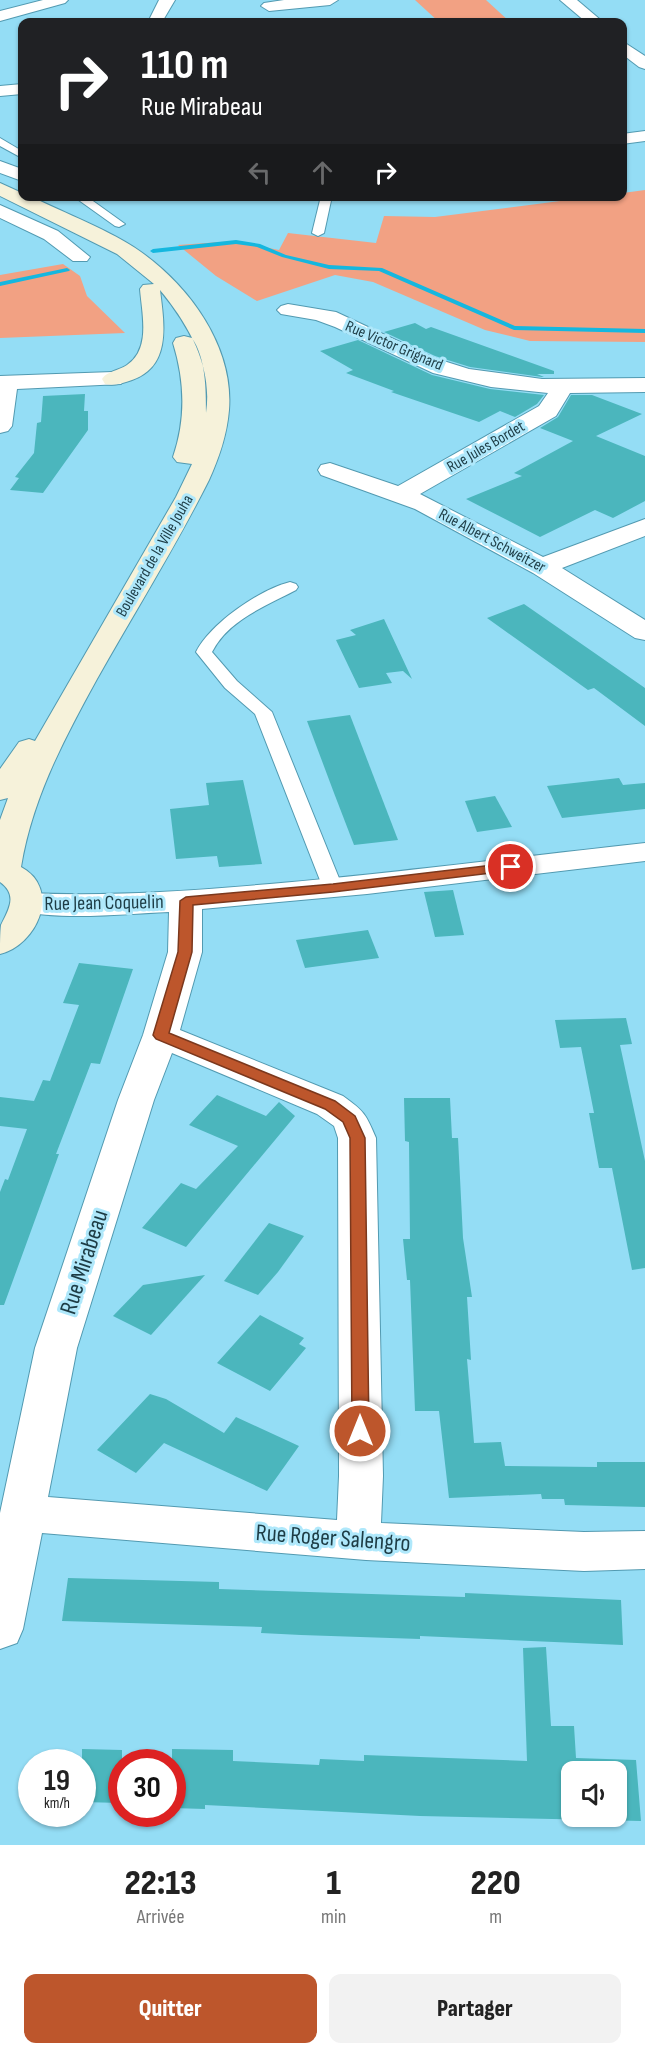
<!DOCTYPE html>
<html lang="fr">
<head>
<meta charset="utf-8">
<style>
	body { margin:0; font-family:"Sofia Sans Condensed",sans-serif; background:#f2f2f2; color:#222; height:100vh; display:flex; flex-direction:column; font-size:22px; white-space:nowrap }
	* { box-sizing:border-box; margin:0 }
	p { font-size:20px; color:#767676 }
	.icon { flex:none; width:33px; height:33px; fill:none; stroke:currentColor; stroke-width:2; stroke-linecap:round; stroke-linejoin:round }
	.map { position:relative; height:1845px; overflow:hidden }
	.panel { display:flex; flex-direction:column; background:#fff; flex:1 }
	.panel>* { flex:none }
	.guide { position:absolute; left:18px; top:18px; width:609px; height:183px; border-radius:12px; box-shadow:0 2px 4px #0004; background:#202124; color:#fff; overflow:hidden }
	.fabs { position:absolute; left:561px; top:1761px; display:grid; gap:12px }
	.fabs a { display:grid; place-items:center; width:66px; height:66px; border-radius:12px; background:#fff; box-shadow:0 2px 4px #0004; font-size:30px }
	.speed { position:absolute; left:18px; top:1749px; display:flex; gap:12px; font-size:30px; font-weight:700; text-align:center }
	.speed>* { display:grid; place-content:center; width:78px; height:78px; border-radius:50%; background:#fff; box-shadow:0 2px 4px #0004; line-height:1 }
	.speed small { font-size:15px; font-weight:400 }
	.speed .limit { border:9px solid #d22; background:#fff; color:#111 }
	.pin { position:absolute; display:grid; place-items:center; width:51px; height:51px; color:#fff; margin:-26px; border:3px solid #fff; border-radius:50%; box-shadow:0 2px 6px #0007 }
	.me { position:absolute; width:66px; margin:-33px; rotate:0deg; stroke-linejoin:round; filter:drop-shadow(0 0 4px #0008) }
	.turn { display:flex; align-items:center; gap:21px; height:126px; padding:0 24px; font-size:27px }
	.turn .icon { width:78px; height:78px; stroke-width:2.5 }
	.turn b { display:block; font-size:42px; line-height:51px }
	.lanes { display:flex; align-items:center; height:57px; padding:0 24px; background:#0003; justify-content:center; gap:30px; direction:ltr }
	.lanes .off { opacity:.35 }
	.eta { display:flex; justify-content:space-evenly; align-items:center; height:102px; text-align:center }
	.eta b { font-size:36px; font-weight:800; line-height:42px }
	.button { display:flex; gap:12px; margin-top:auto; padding:12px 24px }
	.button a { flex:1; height:69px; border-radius:12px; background:#bd562c; color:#fff; font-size:24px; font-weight:800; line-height:69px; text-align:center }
	.button a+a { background:#f2f2f2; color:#222 }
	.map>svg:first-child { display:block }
	.green { fill:#f2a183 }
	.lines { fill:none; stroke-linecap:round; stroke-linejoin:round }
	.stream { fill:#15b7df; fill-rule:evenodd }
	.building { fill:#4bb6bd; fill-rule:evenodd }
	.lane-casing { stroke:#529ab1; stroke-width:2 }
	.street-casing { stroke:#529ab1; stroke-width:2 }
	.secondary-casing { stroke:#529ab1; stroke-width:2 }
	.lane { fill:#fff; fill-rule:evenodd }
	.street { fill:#fff; fill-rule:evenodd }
	.secondary { fill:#f6f2da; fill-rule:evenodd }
	.route { fill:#bd562c; stroke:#7b381d; stroke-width:1.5 }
	.labels { text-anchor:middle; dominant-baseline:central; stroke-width:6; stroke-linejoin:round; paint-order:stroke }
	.far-street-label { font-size:16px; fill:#1d3c45; stroke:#afe8fb }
	.street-label { font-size:20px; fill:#1d3c45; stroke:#afe8fb }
	.near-street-label { font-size:24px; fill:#1d3c45; stroke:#afe8fb }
</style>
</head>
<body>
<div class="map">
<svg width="645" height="1845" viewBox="0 0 645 1845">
	<rect width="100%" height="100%" fill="#94ddf5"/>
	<g class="green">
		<polygon points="415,0 486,0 510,22 439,22"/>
		<polygon points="645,190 645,342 530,341 485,330 373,282 335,275 257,301 216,276 178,245 235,241 279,250 288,233 376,243 384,216 435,217 591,197 622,196 623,193"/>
		<polygon points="63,264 80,276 87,296 125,333 0,338 0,275"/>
	</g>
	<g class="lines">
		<g class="stream">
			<polygon points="236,240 260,244 286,255 329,265 382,268 515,326 645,329 645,333 514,330 379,271 329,269 282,257 257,247 236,244 153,253 150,251 153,249"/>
			<polygon points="67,268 70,270 69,271 0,286 0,282"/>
		</g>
	</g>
	<g class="building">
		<polygon points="415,323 426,329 431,327 554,371 554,374 537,374 544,377 542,377 470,367 435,356 384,332"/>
		<polygon points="358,340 432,375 490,389 544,395 537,404 515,417 500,411 479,422 391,392 394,391 346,373 353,370 320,351"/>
		<polygon points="85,394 84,411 88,411 88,430 43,493 10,490 19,478 15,477 34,453 37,423 41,422 43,396"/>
		<polygon points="571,395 592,395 642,414 596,436 645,456 645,501 613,518 595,510 540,537 466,499 522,476 514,473 573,441 540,428 558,417"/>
		<polygon points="524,604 645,688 645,726 594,688 588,690 487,618"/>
		<polygon points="384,619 412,679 403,671 386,673 392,683 359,688 336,640 356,635 350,630"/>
		<polygon points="350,715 398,840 354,845 334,793 307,721"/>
		<polygon points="619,778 623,785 645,783 645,809 562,818 547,786"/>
		<polygon points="243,780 262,864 219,867 217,856 176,859 170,809 209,805 206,783"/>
		<polygon points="495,796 512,827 477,832 465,801"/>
		<polygon points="453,890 464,935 435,937 424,892"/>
		<polygon points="368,930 379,958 305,968 296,940"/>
		<polygon points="79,963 133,969 100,1064 91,1063 56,1154 59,1154 4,1305 0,1305 0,1192 5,1179 8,1180 27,1129 0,1126 0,1097 34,1101 43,1080 50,1081 79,1005 63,1003"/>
		<polygon points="626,1018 632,1044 620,1045 645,1161 645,1268 632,1270 612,1168 599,1168 589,1113 594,1113 581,1047 560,1048 555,1020"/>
		<polygon points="217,1095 266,1116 279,1102 295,1116 186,1247 142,1228 181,1183 196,1189 238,1146 189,1125"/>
		<polygon points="404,1098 450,1098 452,1138 458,1138 463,1238 472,1297 467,1297 471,1360 467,1359 474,1443 501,1442 505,1466 597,1467 597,1462 645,1462 645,1507 565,1505 564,1499 542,1499 541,1494 449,1498 439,1411 415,1411 410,1280 407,1280 403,1239 410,1239 409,1142 405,1141"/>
		<polygon points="269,1223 304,1236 278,1272 258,1295 224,1281"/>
		<polygon points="205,1275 151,1335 113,1316 143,1285"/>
		<polygon points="260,1315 304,1338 299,1344 306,1348 270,1391 217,1363"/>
		<polygon points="150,1394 166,1399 224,1433 236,1417 299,1446 267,1491 164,1443 136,1473 97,1450"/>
		<polygon points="68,1578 219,1582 219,1589 465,1597 465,1593 621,1600 623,1645 420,1636 420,1639 301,1635 261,1633 262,1627 62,1621"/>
		<path d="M 546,1647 L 551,1726 L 574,1726 L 576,1758 L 636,1760 L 641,1821 L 420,1816 L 205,1805 L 205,1809 L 172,1808 L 172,1749 L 233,1750 L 233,1761 L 319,1765 L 320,1759 L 364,1761 L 364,1755 L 527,1761 L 523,1648 ZM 572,1772 L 616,1772 L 616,1816 L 572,1816 Z"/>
		<polygon points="82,1749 122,1750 122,1803 82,1802"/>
	</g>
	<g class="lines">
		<g class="lane-casing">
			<g id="lane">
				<polygon points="0,138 22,151 22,158 0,146"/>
				<polygon points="73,196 86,196 125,224 119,227 115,226"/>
				<polygon points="321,196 332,196 324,233 318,236 312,233"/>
				<path d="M 290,582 L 296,584 L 298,587 L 296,590 C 266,606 228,620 212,652 L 237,681 L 272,712 L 343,888 L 340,892 L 326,892 L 323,888 L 255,714 L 225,688 L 196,652 C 211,623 259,590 290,582 Z"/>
			</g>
		</g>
		<g class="street-casing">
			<g id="street">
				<polygon points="43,0 68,0 65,3 0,21 0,11"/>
				<polygon points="159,0 175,0 162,22 148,22"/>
				<polygon points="284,0 338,0 330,5 269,11 261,6 264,3"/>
				<polygon points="560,0 577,0 603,22 586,22"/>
				<polygon points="622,41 645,56 645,69 639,67 622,54"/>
				<polygon points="22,84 22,94 0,96 0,86"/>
				<polygon points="645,131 645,141 622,144 622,134"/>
				<polygon points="0,161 22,169 22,181 0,173"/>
				<polygon points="0,205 58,231 90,257 87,261 73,261 44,239 0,218"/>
				<polygon points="288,304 336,312 434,358 469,369 542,379 645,378 645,392 570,393 556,416 420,494 543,557 645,519 645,536 562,568 645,620 645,640 635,638 533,573 415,509 321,475 318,470 321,465 330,463 398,486 539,406 548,393 491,387 433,373 335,327 316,320 281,314 277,310 281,306"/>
				<polygon points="113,372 121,374 124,379 121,384 17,389 12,426 8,431 0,433 0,376"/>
				<path d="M 645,843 L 645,861 L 367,894 L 202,909 L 202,952 L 180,1030 L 343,1096 C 364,1111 366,1114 376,1138 L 383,1476 L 381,1523 L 584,1532 L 645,1531 L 645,1569 L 584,1571 L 366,1560 L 42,1533 L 23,1629 L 17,1643 L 0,1649 L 0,1513 L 35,1348 L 118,1100 L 143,1035 L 168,952 L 169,912 C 124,914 60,921 16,910 L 12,903 L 16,896 L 28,893 C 116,897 204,890 292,882 C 410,871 527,856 645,843 ZM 172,1053 L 317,1114 L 334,1126 L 338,1138 L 339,1476 L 337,1520 L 48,1497 L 77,1348 L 154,1100 Z"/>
			</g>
		</g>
		<g class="secondary-casing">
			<path id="secondary" d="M 0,183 L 22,193 L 22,196 L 30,196 C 64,213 112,231 141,252 C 190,287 234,347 229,410 C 227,435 219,458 209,480 C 175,548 134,613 97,679 C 64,739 32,799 21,867 C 62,889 37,945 0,954 C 0,946 0,932 1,925 C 9,909 18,895 0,882 L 0,820 L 8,798 L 0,800 L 0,769 L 19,742 L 29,739 L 35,741 L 176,497 L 192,464 L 177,462 L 173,457 C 186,419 185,382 173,343 L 176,338 L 184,336 L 192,338 C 206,358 206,390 206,413 C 213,367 189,325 160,290 C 164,323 172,366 132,380 C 123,383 115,386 105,384 L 102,379 C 107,371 118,371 127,365 C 151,349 142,314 140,289 L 143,285 L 154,284 L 117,254 L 0,196 Z"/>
		</g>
		<use href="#lane" class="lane"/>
		<use href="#street" class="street"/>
		<use href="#secondary" class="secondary"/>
	</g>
	<polygon class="route" points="511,863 516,864 518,867 516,870 333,892 193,905 192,952 169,1033 335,1101 355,1116 365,1138 369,1431 367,1436 360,1438 354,1436 352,1431 350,1138 343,1122 325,1109 156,1039 153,1035 178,952 180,901 186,897 333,884"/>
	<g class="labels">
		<g class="far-street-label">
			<text transform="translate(394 346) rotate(23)">Rue Victor Grignard</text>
			<text transform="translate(486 447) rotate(-30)">Rue Jules Bordet</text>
			<text transform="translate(492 541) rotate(28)">Rue Albert Schweitzer</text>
			<text transform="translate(155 556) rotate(-60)">Boulevard de la Ville Jouha</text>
		</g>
		<g class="street-label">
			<text transform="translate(104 903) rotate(-1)">Rue Jean Coquelin</text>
		</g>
		<g class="near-street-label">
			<text transform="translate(84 1262) rotate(-72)">Rue Mirabeau</text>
			<text transform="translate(333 1538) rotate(4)">Rue Roger Salengro</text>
		</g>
	</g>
</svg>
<div class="fabs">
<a><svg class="icon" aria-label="sound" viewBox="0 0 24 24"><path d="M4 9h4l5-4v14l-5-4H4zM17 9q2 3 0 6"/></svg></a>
</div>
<div class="speed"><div>19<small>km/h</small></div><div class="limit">30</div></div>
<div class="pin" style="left:511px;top:867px;background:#d93025"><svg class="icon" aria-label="arrive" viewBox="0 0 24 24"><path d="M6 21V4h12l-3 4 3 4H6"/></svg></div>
<svg class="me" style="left:360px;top:1431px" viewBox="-20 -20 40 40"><circle r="17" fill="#bd562c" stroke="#fff" stroke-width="3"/><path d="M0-11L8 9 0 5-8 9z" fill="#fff"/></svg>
<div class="guide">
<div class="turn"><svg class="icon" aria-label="right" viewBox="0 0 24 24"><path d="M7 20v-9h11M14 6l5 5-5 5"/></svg><div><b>110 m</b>Rue Mirabeau</div></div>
<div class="lanes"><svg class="icon off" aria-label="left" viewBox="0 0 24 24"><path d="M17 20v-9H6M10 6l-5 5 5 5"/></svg><svg class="icon off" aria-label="ahead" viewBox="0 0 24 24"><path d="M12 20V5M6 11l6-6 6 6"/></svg><svg class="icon" aria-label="right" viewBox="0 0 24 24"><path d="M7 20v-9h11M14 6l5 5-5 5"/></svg></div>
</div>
</div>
<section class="panel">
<div class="eta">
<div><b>22:13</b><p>Arrivée</p></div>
<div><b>1</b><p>min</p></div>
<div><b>220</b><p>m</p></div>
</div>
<div class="button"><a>Quitter</a><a>Partager</a></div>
</section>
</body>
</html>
